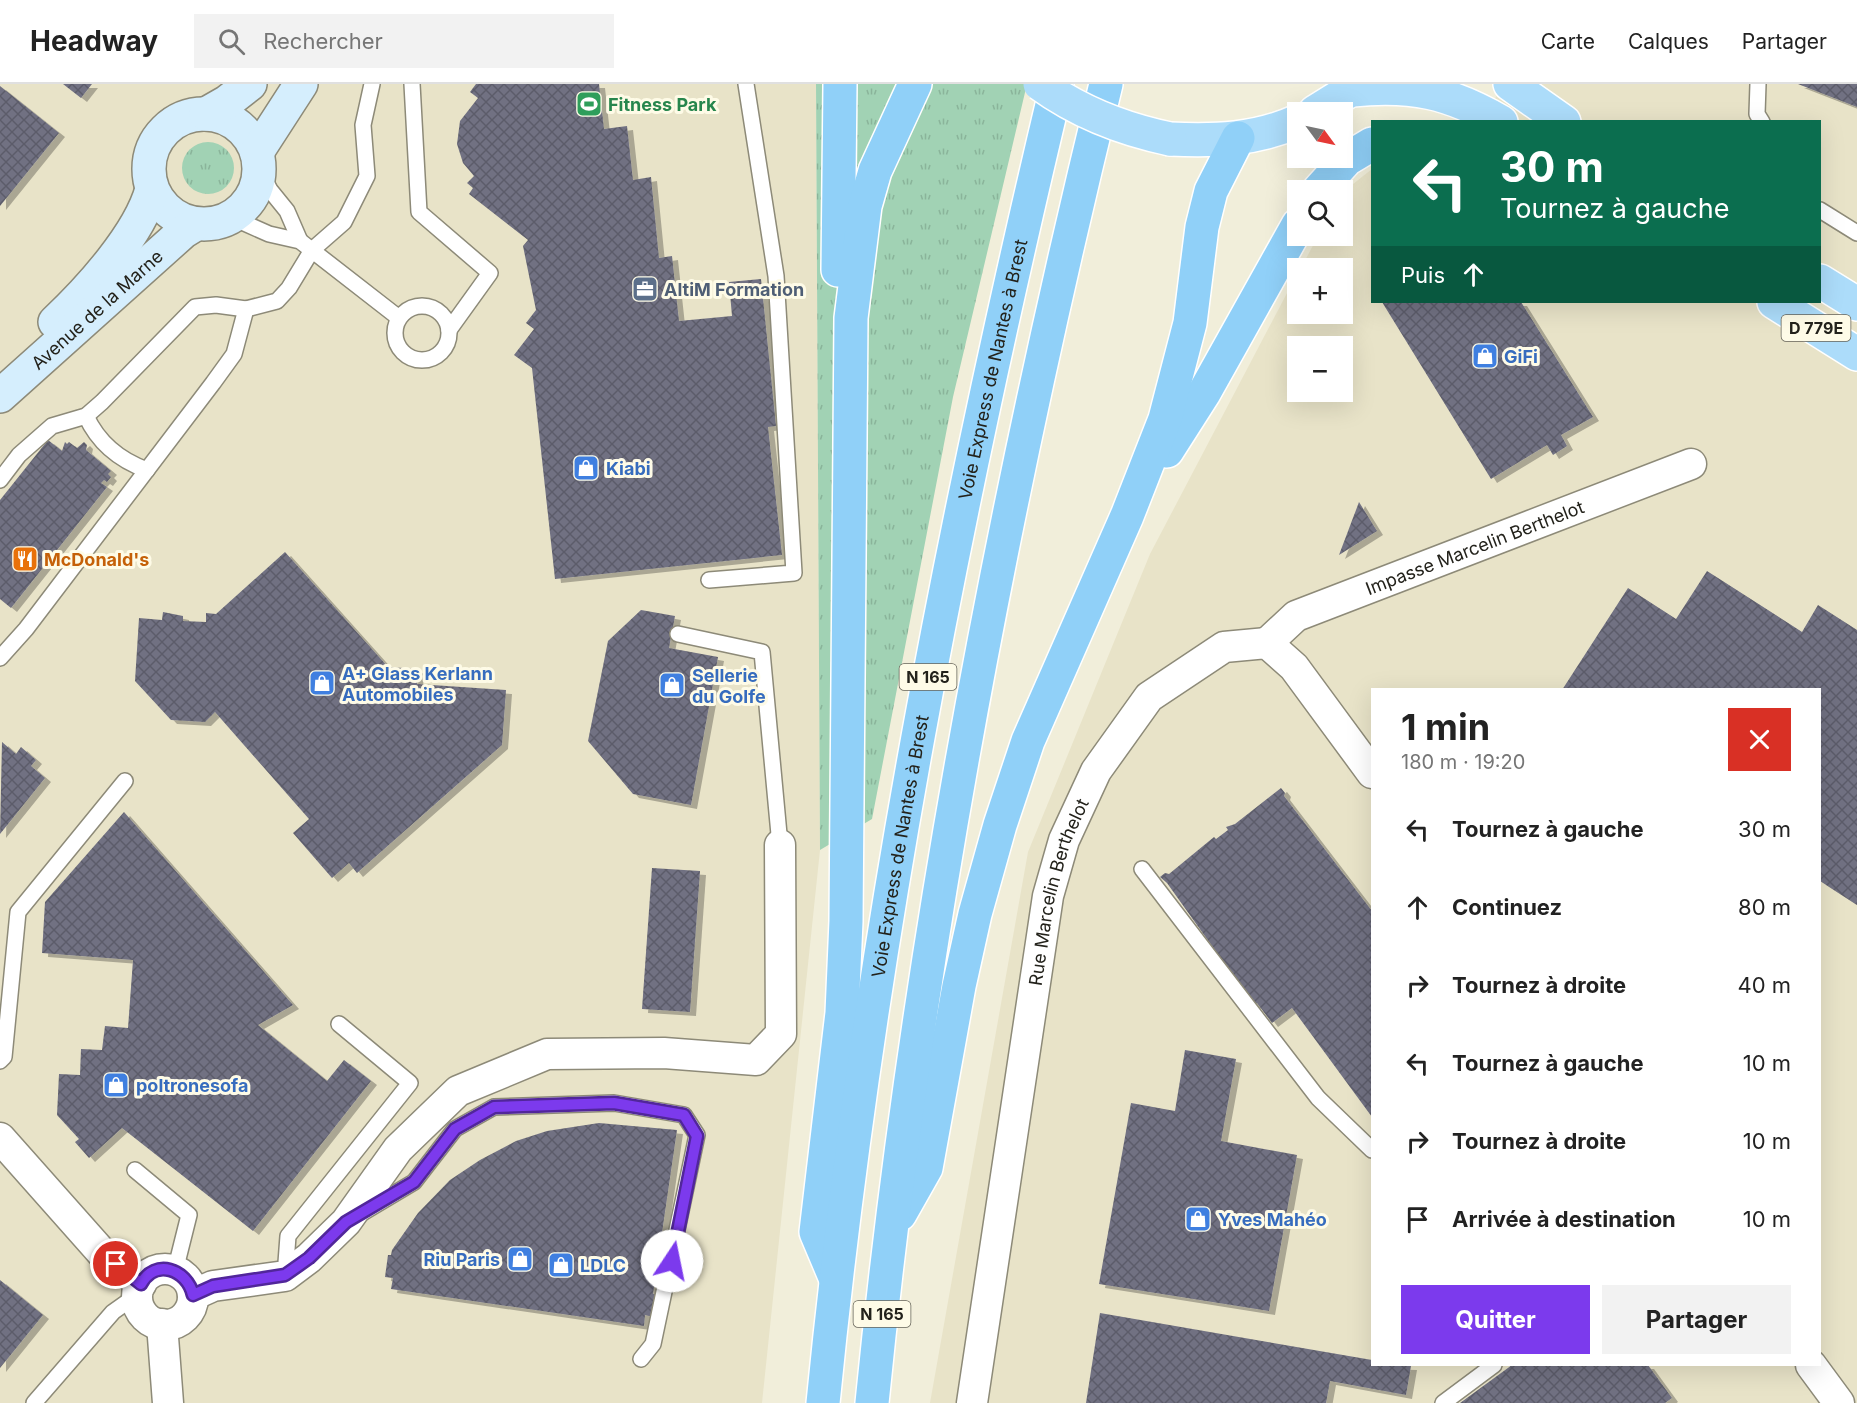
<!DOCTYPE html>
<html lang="fr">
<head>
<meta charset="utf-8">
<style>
	body { margin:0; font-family:Inter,sans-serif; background:#f2f2f2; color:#222; height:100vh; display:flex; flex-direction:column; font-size:22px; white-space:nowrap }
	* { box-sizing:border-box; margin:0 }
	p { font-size:20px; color:#767676 }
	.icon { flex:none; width:33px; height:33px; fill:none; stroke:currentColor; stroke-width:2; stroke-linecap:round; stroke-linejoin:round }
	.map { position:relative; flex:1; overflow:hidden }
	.side { position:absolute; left:1371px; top:604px; width:450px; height:678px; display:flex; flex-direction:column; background:#fff; border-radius:0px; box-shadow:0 6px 24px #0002 }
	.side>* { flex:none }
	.hud { position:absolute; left:1371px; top:36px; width:450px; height:183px; border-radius:0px; box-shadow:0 6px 24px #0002; background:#0b6e4f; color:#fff; overflow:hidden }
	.needle { width:39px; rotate:123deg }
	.controls { position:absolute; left:1287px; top:18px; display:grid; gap:12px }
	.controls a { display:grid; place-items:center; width:66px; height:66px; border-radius:0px; background:#fff; box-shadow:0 6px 24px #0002; font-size:30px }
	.pin { position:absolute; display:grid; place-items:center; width:51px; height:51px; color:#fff; margin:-26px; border:3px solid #fff; border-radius:50%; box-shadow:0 2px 6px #0007 }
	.me { position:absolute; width:66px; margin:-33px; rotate:11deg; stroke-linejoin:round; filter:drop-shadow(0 0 4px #0008) }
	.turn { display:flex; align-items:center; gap:21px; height:126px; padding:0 30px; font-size:27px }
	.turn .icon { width:78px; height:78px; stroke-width:2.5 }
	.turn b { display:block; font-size:42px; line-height:51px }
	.then { display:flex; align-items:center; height:57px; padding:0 30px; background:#0003; gap:12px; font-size:22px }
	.round { display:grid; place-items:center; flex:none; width:63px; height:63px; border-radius:0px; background:#f2f2f2 }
	.head { display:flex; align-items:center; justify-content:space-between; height:102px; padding:0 30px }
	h1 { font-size:36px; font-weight:700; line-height:45px }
	.button { display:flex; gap:12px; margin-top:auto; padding:12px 30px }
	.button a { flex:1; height:69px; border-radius:0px; background:#7c3aed; color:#fff; font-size:24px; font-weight:700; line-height:69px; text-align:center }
	.button a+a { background:#f2f2f2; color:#222 }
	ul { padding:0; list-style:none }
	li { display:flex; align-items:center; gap:18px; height:78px; padding:0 30px }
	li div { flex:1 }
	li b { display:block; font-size:22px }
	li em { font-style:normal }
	header { display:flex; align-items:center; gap:36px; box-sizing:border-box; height:84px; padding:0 30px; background:#fff; border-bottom:2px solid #e0e0e0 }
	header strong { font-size:28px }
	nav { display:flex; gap:33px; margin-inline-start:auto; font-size:21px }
	.search { width:420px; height:54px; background:#f2f2f2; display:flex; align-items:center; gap:15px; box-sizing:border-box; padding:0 21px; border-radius:0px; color:#767676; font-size:22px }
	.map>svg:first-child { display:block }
	.built { fill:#e8e3c8; fill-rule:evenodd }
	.grass { fill:url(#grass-tufts) }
	.building { fill:url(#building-cross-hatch); filter:url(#shadow) }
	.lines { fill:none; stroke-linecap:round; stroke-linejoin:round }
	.service-casing { stroke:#8d8a78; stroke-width:18 }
	.minor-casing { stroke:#8d8a78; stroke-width:33 }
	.secondary-casing { stroke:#8d8a78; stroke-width:36 }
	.primary-casing { stroke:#fff; stroke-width:36 }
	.trunk-casing { stroke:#fff; stroke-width:36 }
	.service { stroke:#fff; stroke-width:15 }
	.minor { stroke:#fff; stroke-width:30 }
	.secondary { stroke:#d5eefd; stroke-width:33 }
	.primary { stroke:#acdcfa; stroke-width:33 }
	.trunk { stroke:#90d0f8; stroke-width:33 }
	.primary-bridge-casing { stroke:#fff; stroke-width:36; stroke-linecap:butt }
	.primary-bridge { stroke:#acdcfa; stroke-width:33 }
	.route-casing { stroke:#51269a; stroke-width:15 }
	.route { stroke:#7c3aed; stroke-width:10 }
	.labels { text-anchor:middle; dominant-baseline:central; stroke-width:6; stroke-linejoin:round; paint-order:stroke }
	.shield { fill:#fefbe7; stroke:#656358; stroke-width:1.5 }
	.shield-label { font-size:16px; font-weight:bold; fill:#23221b }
	.leisure-label { font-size:18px; font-weight:bold; fill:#27864d; stroke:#fefbe7; text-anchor:start }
	.service-label { font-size:18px; font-weight:bold; fill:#4e5e75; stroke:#fefbe7; text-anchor:start }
	.street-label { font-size:18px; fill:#23221b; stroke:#fefbe7 }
	.shop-label { font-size:18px; font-weight:bold; fill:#366cbe; stroke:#fefbe7; text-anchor:start }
	.food-label { font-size:18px; font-weight:bold; fill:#c56008; stroke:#fefbe7; text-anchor:start }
</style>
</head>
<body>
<header>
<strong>Headway</strong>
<div class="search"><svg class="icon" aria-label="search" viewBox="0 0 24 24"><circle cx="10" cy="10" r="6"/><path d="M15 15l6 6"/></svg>Rechercher</div>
<nav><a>Carte</a><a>Calques</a><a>Partager</a></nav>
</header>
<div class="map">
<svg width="1857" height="1319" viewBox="0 0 1857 1319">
	<defs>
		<pattern id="grass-tufts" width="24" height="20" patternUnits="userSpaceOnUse" patternTransform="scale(1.5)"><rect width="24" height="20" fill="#a1d2b4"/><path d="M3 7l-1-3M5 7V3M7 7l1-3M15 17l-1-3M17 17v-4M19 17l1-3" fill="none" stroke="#8ab49a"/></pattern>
		<pattern id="building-cross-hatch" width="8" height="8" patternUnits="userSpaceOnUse" patternTransform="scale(1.5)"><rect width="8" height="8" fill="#717182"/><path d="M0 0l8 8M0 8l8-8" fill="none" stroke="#5c5c6a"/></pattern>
		<filter id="shadow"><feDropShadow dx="6" dy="4" stdDeviation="0" flood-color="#0004"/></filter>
	</defs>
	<rect width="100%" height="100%" fill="#f1eeda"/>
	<g class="built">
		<polygon points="0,0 816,0 820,766 762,1319 0,1319"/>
		<path d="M 1504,0 L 1857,0 L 1857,1319 L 930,1319 L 1028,768 L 1150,470 L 1297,190 L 1298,230 L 1342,230 L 1342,184 L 1301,184 L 1318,152 L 1342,152 L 1343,108 L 1372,85 L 1372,218 L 1820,218 L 1820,38 L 1481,37 ZM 1298,262 L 1342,262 L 1342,308 L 1298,308 ZM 1372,606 L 1820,606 L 1820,1281 L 1372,1281 Z"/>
	</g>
	<g class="grass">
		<polygon points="816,0 1027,0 953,313 872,735 820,766"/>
		<circle cx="208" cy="84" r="26"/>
	</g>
	<g class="building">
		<polygon points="63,0 92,0 81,14"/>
		<polygon points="476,0 599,0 604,45 627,42 633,96 651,93 659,174 672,172 679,237 732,232 729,198 761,195 776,342 768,343 782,471 555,495 532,284 514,271 534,245 526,239 536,226 523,162 528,156 469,110 473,104 467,99 474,92 463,79 457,60 460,37 478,14 470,8"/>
		<polygon points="1798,0 1857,0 1857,23"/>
		<polygon points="0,2 59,49 0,122"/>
		<polygon points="1382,218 1521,218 1593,333 1561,351 1567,362 1553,371 1547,361 1491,395"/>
		<polygon points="48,356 62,367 65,358 67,360 69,358 77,364 84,358 87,361 86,366 111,387 108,390 111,393 107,398 104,396 101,399 107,403 11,524 0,515 0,416"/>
		<polygon points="1359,418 1377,447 1339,471"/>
		<polygon points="285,468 388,583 418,585 417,600 506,606 502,661 357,789 349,779 332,794 293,749 309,735 215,628 205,638 171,636 135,597 139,534 162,536 163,528 183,532 183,537 206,538 206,529 216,530"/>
		<polygon points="1707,487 1802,548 1818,521 1857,546 1857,821 1820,797 1820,606 1562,606 1628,504 1676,535"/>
		<polygon points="641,526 675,532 669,564 718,573 691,721 633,710 588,657 608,557"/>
		<polygon points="2,658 16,670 21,663 36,676 31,682 45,694 0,750"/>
		<polygon points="1281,704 1285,709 1284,712 1372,827 1372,1033 1292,924 1272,939 1257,919 1254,921 1167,799 1160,793 1165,789 1169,790 1214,753 1216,755 1228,746 1226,743 1235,740"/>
		<polygon points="124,728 293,921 258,941 327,997 344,976 371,997 253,1147 122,1044 89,1074 75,1058 79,1055 57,1031 59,990 80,991 81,965 102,966 105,942 128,944 133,876 42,869 45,818"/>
		<polygon points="652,784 700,787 690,928 642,925"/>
		<polygon points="1185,966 1236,975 1221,1057 1297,1071 1269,1227 1099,1200 1131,1019 1175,1027"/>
		<polygon points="599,1039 677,1046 653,1210 656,1210 653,1233 645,1231 644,1242 391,1205 393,1194 385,1193 388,1171 391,1171 392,1166 418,1129 450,1096 480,1076 516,1057 547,1047"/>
		<polygon points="0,1196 43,1231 0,1284"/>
		<polygon points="1100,1229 1372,1276 1372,1281 1411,1282 1406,1311 1330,1297 1326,1319 1086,1319"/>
		<polygon points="1512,1281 1648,1281 1672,1314 1665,1319 1460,1319"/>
	</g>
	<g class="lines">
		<g class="service-casing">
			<g id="service">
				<polyline points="412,0 419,128 490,189 449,246"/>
				<polyline points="1758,0 1757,30 1762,38"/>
				<polyline points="260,87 270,106 287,127 300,157"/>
				<polyline points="1820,126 1857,149"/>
				<polyline points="224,137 242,138 269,150 300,157 399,234"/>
				<circle cx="422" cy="249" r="27"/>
				<path d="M 86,332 C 98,358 119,376 147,386"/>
				<polyline points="0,396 19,371 52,342 86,332 102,318 195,223 216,221 246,225 277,217 289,204 312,166 344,138 367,92 363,41 372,0"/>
				<polyline points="709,496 794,489 776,192 746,0"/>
				<polyline points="678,550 762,568 780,761"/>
				<polyline points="0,574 26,545 213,299 234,270 246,225"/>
				<polyline points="1142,785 1318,1014 1372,1066"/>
				<polyline points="0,977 4,973 18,828 125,697"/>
				<polyline points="135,1086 189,1131 175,1187"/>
				<polyline points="362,1129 414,1098 455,1045 494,1023 614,1019 684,1031 697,1051 653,1260 641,1275"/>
				<polyline points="285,1192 288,1152 410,999 339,940"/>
				<polyline points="34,1319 113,1228 137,1211"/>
				<polyline points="1443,1319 1494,1281"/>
			</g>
		</g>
		<g class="minor-casing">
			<g id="minor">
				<path id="s1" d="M 1267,559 L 1296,532 L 1691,380"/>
				<polyline points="0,1054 103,1170 141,1200"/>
				<circle cx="165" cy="1213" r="28"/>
				<polyline points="193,1211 213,1202 285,1192 309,1174 346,1138 398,1065 458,1007 547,970 664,969 756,976 781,950 780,761"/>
				<polyline points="162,1240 168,1319"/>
				<polyline points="1811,1281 1839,1319"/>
				<path id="s2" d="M 972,1319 L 1048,812 L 1064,756 L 1096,687 L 1149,613 L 1224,563 L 1267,559 L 1294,583 L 1372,689"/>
			</g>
		</g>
		<g class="secondary-casing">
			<g id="secondary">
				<circle cx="204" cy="85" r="55"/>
				<polyline points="206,30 227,18 250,0"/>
				<polyline points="257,68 301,0"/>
				<path d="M 55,238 C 89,206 140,150 152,105"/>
				<path id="s3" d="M 0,312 L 183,148 L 196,140"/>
			</g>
		</g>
		<g class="primary-casing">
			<g id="primary">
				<polyline points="1510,0 1564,38"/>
				<path d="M 1352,6 C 1412,0 1449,8 1501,38"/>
				<polyline points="1315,28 1360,0"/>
				<path d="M 1170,55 C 1215,57 1256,56 1298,37"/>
				<polyline points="1820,197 1857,220"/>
				<polyline points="1774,218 1857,270"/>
			</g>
		</g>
		<g class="trunk-casing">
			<g id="trunk">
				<polyline points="1319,106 1347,75 1372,60"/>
				<polyline points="838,186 840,0"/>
				<polyline points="1167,367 1204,309 1298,141"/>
				<polyline points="900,1130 926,1084 959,902 975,830 1000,741 1028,657 1127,432 1165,335 1190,239 1202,143 1211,107 1238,54"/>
				<polyline points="835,1193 816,1148 842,929 846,837 851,234 865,122 875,87 915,0"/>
				<path id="s4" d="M 823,1319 C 867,874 953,435 1057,0"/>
				<path d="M 872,1319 C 916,875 1000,433 1106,0"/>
			</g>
		</g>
		<use href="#service" class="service"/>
		<use href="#minor" class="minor"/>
		<use href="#secondary" class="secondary"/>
		<use href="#primary" class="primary"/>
		<use href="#trunk" class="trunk"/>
		<g class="primary-bridge-casing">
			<path id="primary-bridge" d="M 1040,0 C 1080,29 1122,45 1170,55"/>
		</g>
		<use href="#primary-bridge" class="primary-bridge"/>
	</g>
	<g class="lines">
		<g class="route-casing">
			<path id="route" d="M 116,1180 L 141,1200 C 155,1174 187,1185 193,1211 L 213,1202 L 285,1191 L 309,1174 L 346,1138 L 414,1098 L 455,1045 L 494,1023 L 614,1019 L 684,1031 L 697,1052 L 672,1177"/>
		</g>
		<use href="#route" class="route"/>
	</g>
	<defs>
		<g id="stadium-square" transform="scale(1.35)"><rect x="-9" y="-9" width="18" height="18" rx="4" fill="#2e9e5b" stroke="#fefbe7"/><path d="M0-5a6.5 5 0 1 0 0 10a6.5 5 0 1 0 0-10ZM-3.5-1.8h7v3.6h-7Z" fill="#fff"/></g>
		<g id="office-square" transform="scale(1.35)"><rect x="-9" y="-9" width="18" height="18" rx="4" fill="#5c6f8a" stroke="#fefbe7"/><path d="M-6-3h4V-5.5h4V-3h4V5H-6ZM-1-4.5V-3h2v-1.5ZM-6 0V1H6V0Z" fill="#fff"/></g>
		<g id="shop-square" transform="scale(1.35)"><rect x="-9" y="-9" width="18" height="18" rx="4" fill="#3f7fe0" stroke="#fefbe7"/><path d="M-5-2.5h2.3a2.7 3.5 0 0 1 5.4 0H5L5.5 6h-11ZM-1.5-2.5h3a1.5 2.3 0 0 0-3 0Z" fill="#fff"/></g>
		<g id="restaurant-square" transform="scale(1.35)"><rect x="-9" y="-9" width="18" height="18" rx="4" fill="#e8710a" stroke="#fefbe7"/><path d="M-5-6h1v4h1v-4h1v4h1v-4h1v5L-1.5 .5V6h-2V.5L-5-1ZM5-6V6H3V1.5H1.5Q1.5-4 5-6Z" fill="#fff"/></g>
	</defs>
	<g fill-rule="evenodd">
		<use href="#stadium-square" x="589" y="20"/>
		<use href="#office-square" x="645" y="205"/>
		<use href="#shop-square" x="1485" y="272"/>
		<use href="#shop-square" x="586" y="384"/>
		<use href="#restaurant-square" x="25" y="475"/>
		<use href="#shop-square" x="322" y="599"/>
		<use href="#shop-square" x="672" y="601"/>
		<use href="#shop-square" x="116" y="1001"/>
		<use href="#shop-square" x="1198" y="1135"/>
		<use href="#shop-square" x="520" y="1175"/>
		<use href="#shop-square" x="561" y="1181"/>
	</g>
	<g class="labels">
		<g class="shield">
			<rect x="1781.5" y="231" width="69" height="26" rx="4.5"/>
			<rect x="899.5" y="580" width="57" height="26" rx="4.5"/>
			<rect x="853.5" y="1217" width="57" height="26" rx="4.5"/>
		</g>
		<g class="shield-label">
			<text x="1816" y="244">D 779E</text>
			<text x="928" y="593">N 165</text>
			<text x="882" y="1230">N 165</text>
		</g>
		<g class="leisure-label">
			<text x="608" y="20">Fitness Park</text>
		</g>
		<g class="service-label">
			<text x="664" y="205">AltiM Formation</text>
		</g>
		<g class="street-label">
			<text stroke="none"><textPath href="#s3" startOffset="130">Avenue de la Marne</textPath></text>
			<text stroke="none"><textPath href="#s4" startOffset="1048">Voie Express de Nantes à Brest</textPath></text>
			<text stroke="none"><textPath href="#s1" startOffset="231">Impasse Marcelin Berthelot</textPath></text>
			<text stroke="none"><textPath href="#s4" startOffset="562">Voie Express de Nantes à Brest</textPath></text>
			<text stroke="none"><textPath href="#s2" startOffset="519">Rue Marcelin Berthelot</textPath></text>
		</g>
		<g class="shop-label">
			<text x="1504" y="272">GiFi</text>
			<text x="606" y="384">Kiabi</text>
			<text x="342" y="589">A+ Glass Kerlann<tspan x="342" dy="21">Automobiles</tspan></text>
			<text x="692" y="591">Sellerie<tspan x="692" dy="21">du Golfe</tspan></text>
			<text x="136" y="1001">poltronesofa</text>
			<text x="1218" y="1135">Yves Mahéo</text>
			<text x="500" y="1175" text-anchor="end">Riu Paris</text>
			<text x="580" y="1181">LDLC</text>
		</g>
		<g class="food-label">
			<text x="44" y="475">McDonald's</text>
		</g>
	</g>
</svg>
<div class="controls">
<a><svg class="needle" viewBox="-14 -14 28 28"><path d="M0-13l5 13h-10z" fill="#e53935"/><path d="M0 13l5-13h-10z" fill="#767676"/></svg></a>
<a><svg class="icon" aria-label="search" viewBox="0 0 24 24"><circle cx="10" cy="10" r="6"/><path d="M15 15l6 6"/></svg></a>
<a>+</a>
<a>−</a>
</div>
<div class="pin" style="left:116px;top:1180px;background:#d93025"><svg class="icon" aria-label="arrive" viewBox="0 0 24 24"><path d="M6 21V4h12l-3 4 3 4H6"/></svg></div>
<svg class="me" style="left:672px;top:1177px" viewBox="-20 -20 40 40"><circle r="19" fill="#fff"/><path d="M0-13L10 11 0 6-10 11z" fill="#7c3aed"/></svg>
<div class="hud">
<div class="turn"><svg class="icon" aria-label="left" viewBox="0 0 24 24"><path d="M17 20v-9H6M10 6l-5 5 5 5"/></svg><div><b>30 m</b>Tournez à gauche</div></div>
<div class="then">Puis<svg class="icon" aria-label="ahead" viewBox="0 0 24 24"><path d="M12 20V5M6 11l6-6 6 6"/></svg></div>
</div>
<section class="side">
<div class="head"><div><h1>1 min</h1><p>180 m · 19:20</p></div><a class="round" style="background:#d93025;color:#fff"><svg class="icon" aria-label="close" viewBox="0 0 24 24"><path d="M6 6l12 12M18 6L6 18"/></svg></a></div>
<ul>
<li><svg class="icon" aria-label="left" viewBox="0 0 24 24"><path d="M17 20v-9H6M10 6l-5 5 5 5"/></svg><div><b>Tournez à gauche</b></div><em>30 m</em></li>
<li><svg class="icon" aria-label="ahead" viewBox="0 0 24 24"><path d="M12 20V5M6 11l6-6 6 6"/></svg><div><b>Continuez</b></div><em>80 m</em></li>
<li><svg class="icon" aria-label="right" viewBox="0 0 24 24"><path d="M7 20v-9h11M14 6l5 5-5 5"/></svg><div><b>Tournez à droite</b></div><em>40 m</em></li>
<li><svg class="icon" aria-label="left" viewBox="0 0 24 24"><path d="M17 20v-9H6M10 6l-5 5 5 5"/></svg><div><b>Tournez à gauche</b></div><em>10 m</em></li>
<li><svg class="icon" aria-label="right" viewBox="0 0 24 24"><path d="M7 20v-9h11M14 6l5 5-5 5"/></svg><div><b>Tournez à droite</b></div><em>10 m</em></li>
<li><svg class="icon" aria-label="arrive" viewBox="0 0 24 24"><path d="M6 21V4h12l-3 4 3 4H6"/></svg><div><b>Arrivée à destination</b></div><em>10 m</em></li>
</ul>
<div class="button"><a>Quitter</a><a>Partager</a></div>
</section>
</div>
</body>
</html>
